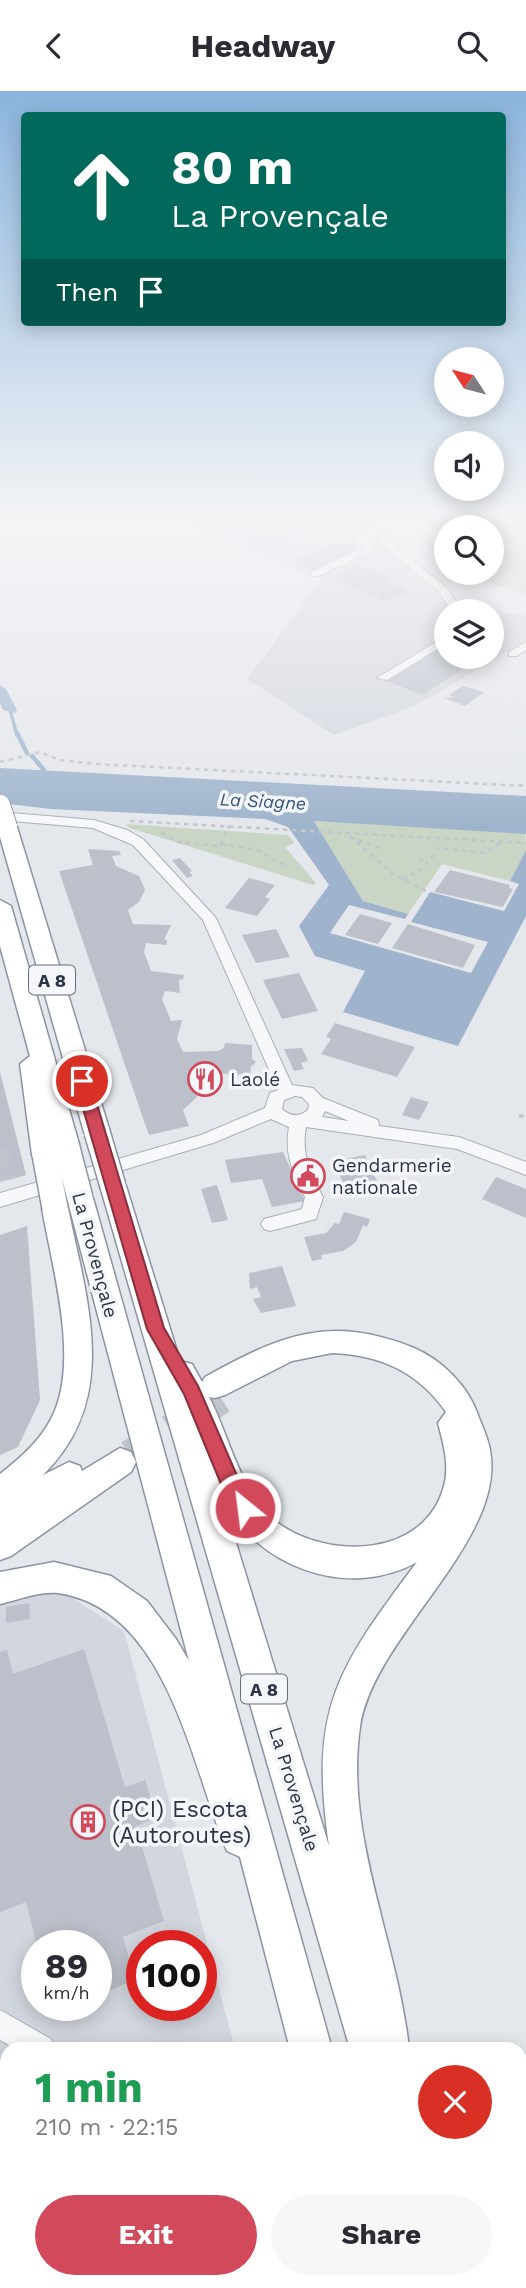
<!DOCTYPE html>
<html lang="en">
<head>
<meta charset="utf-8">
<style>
	body { margin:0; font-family:"Work Sans",sans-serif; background:#f7f7f7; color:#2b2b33; height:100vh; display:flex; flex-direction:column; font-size:26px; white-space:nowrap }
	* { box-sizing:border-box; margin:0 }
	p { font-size:23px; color:#7c7c81 }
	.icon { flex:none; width:38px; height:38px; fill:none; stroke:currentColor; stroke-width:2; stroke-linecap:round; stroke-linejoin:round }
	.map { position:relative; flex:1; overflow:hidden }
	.side { position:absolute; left:0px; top:1951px; width:527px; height:247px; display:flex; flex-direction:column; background:#fff; border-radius:21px 21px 0 0; box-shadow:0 4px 18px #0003 }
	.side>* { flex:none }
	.hud { position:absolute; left:21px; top:21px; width:485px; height:214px; border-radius:7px; box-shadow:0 4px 18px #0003; background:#00695c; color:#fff; overflow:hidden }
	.needle { width:46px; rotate:306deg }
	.controls { position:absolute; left:434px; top:256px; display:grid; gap:14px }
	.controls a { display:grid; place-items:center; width:70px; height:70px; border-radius:50%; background:#fff; box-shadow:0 4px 18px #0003; font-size:35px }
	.speed { position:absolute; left:21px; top:1839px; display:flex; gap:14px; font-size:35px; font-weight:700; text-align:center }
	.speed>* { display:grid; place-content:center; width:91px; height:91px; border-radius:50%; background:#fff; box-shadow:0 4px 18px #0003; line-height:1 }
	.speed small { font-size:18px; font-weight:400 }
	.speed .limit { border:10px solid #d22; background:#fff; color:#111 }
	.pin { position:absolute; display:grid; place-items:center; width:60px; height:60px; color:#fff; margin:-30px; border:4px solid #fff; border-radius:50%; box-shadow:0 2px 7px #0007 }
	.me { position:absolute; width:77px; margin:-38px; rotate:331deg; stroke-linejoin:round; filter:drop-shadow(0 0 5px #0008) }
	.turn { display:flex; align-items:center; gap:24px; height:147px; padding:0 35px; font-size:32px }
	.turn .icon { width:91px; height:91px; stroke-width:2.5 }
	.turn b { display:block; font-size:49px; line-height:60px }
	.then { display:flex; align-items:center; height:66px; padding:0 35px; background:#0003; gap:14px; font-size:26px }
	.round { display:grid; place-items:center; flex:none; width:74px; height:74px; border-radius:37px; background:#f7f7f7 }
	.headline { display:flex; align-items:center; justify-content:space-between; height:119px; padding:0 35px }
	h1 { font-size:42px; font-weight:700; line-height:52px; color:#1e9e55 }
	.button { display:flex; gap:14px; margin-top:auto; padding:14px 35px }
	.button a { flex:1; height:80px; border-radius:42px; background:#d1495b; color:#fff; font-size:28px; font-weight:700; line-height:80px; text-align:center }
	.button a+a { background:#f7f7f7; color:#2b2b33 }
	header { display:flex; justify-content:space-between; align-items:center; height:91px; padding:0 35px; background:#fff; font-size:32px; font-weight:700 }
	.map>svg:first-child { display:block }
	.built { fill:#d2d6de; fill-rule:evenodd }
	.green { fill:#c9d6c5 }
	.water { fill:#9fb4cc }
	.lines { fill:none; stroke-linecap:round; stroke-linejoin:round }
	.stream-far1 { stroke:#9fb4cc; stroke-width:3.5 }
	.stream { stroke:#9fb4cc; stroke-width:4.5 }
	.canal { fill:#9fb4cc; fill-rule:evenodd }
	.building { fill:#bbc0ca }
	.minor-tunnel { stroke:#bfc3cb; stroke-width:18; stroke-dasharray:18 9; stroke-linecap:butt }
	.highway-tunnel { stroke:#bfc3cb; stroke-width:32; stroke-dasharray:32 16; stroke-linecap:butt }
	.minor-casing { stroke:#a9aeb7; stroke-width:2 }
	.highway-casing { stroke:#8b94a3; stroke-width:3 }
	.path-far1 { stroke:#c2c5cb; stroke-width:2.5; stroke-dasharray:4.5 4.5; stroke-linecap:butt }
	.path { stroke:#c2c5cb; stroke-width:3.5; stroke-dasharray:5 5; stroke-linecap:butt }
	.minor { fill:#f7f8fa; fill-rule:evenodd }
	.highway { fill:#fff; fill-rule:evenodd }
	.highway-bridge-far1-casing { stroke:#8b94a3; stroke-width:22; stroke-linecap:butt }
	.highway-bridge-casing { stroke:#8b94a3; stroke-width:28; stroke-linecap:butt }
	.highway-bridge-far1 { stroke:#fff; stroke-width:20 }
	.highway-bridge { stroke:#fff; stroke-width:25 }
	.route { fill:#d1495b; stroke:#882f3b; stroke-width:2 }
	.labels { text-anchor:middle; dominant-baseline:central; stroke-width:7; stroke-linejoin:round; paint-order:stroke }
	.far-water-label { font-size:18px; font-style:italic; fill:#34527a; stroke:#f4f6f9 }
	.shield { fill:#f4f6f9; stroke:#676e7b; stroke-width:2 }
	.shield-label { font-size:18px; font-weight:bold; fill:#2b3445 }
	.poi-label { font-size:19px; fill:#2b3445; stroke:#f4f6f9; text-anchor:start }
	.street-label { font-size:19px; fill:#2b3445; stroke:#f4f6f9 }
	.near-poi-label { font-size:23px; fill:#2b3445; stroke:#f4f6f9; text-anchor:start }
</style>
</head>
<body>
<header><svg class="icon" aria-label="back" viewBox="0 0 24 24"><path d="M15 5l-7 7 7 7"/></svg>Headway<svg class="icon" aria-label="search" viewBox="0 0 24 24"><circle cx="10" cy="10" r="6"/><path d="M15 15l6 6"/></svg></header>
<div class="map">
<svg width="526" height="2197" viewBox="0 0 526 2197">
	<rect width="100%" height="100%" fill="#e4e7ec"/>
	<g class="built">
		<polygon points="177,431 359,431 443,509 485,520 446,520 446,565 492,565 492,521 526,524 526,549 417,614 334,644 247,588 321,489"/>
		<path d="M 63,1501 L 124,1540 L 235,1958 L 7,1958 L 7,2191 L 249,2191 L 248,2197 L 0,2197 L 0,1509 ZM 37,1855 L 96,1855 L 96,1914 L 37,1914 ZM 142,1855 L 201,1855 L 201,1914 L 142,1914 Z"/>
	</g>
	<g class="green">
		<polygon points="461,431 526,431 526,458 492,448 492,436 453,436"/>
		<polygon points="492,450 526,460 526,503 455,481 492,481"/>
		<polygon points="314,730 525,742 526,759 510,790 442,773 408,823 363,810"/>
		<polygon points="125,733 288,744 295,752 285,756 316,792 313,794 130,737"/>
	</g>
	<polygon class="water" points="0,677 526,705 526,743 314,730 363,810 408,823 405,828 349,814 330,842 471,882 488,851 411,831 430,801 504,820 519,793 510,790 526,759 526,825 458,955 343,921 365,880 315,865 299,835 329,794 288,736 265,728 51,718 0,712"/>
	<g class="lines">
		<polyline class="stream-far1" points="10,619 17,644"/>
		<g class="stream">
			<polyline points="17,642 27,662"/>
			<polyline points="32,665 44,679"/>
		</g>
		<polygon class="canal" points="0,594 6,598 17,619 15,622 3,619 0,612"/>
	</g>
	<g class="building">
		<polygon points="281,431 317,431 269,458 245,450"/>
		<polygon points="338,449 361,458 314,480 292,471"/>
		<polygon points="357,474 393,488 387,491 409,500 388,511 330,487"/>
		<polygon points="446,554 446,565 484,565 422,604 387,590"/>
		<polygon points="463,595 484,601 465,615 444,607 454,606 449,604"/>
		<polygon points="88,758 119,760 121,764 112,765 116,775 139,785 145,799 139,811 128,819 133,833 171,834 164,849 167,849 166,854 146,852 144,861 151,880 184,884 183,889 179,888 180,902 165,900 162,908 171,930 182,929 177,948 183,961 218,960 224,957 225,952 252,954 252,968 256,971 251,976 250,984 213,982 211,994 196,993 197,1006 183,1019 189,1035 149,1044 145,1033 59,780 93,774"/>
		<polygon points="180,767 192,780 189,781 193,785 187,787 172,769"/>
		<polygon points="450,779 510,794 509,797 513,798 503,816 434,801"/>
		<polygon points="249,787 275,794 265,806 270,808 257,825 225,817"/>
		<polygon points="360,823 392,832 378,853 345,844"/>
		<polygon points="408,833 475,854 463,877 392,857"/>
		<polygon points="276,838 290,866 256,872 242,844"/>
		<polygon points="299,882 318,920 282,928 263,889"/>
		<polygon points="335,932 364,941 415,956 397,986 321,963 331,948 326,946"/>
		<polygon points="302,957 308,970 301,972 304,978 294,980 284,958"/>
		<polygon points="0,981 26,1084 0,1091"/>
		<polygon points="411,1006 429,1011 419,1029 402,1024"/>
		<polygon points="283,1061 305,1110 272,1116 262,1088 231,1092 225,1069"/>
		<polygon points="365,1064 380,1097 348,1104 334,1070"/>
		<polygon points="496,1086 526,1098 526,1127 482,1108"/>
		<polygon points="217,1094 228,1129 212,1132 201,1098"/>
		<polygon points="344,1121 370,1128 367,1136 363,1134 356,1151 343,1160 321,1164 322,1168 312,1170 304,1146 326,1142 335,1132 339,1133"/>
		<polygon points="27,1135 40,1309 18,1356 0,1364 0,1144"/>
		<polygon points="282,1175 296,1215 261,1222 253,1208 261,1206 257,1196 250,1198 249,1182"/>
		<polygon points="29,1512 30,1528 6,1532 6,1516"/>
		<polygon points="84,1558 125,1696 145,1689 157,1727 136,1735 164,1830 123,1846 135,1889 96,1905 96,1855 37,1855 26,1811 0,1821 0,1561 7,1559 13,1583"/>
		<polygon points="7,2023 7,2124 0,2130 0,2028"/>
	</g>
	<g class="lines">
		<polyline class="minor-tunnel" points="0,1058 7,1089"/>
		<polyline class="highway-tunnel" points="130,1365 221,1307"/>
		<g class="minor-casing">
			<g id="minor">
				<polygon points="358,431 368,431 448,498 462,520 451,520 440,502 373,445 366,448 375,454 375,458 319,485 311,485 311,481 364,456 354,447 368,440"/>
				<polygon points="446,545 446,553 387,589 377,587"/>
				<polygon points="526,551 526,559 517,565 509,565 509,561"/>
				<path d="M 0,721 L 94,729 L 127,739 L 143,748 L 216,827 L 292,994 L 313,997 L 323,1007 L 378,1029 L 379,1035 L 459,1046 L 526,1071 L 526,1084 L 457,1058 L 306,1036 C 301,1064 310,1082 323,1106 L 316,1128 L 270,1140 L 264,1138 L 261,1133 L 264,1128 L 302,1118 L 305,1106 C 293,1081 284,1064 289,1036 L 271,1028 L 213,1052 L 0,1116 L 0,1102 L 201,1044 L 265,1017 L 270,1002 L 278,999 L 203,829 L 133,754 L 93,737 L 0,729 ZM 295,1005 L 302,1006 L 309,1013 L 308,1019 C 299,1026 291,1026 282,1018 L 284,1009 ZM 325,1020 L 349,1030 L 322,1026 Z"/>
				<polygon points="0,1919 51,1948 55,1958 16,1958 0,1949"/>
			</g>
		</g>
		<g class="highway-casing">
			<g id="highway">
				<polygon points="7,730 17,736 110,1041 106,1047 97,1050 88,1047 84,1041 0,746 0,732"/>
				<polygon points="0,809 11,815 79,1053 75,1059 66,1062 57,1059 54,1071 45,1073 36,1071 32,1064 20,973 30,965 0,855"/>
				<path d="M 113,1085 L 122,1088 L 126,1095 L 180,1270 L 192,1273 L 202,1291 L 205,1286 C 281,1244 329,1223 414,1257 C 442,1269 468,1295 478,1324 C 482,1335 488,1347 490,1359 C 507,1450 373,1545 360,1636 C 344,1744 398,1852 409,1958 L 350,1958 L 100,1095 L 104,1088 ZM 332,1262 C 381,1264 418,1281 446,1321 L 438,1332 C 443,1351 450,1375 444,1395 C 425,1467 328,1469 278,1432 C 240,1403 230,1346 209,1306 L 215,1307 L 225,1304 L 292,1270 ZM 222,1406 C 255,1475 348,1510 417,1471 C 337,1578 309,1617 329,1755 Z"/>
				<path d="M 80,1097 L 89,1100 L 93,1107 L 332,1958 L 290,1958 L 240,1766 L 227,1760 C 191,1675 168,1518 58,1502 C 40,1500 17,1509 0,1513 L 0,1481 L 54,1471 L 111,1485 L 147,1510 L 176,1548 L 189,1570 L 67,1107 L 71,1100 Z"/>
				<path d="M 55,1107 L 64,1110 L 68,1117 C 87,1210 121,1308 43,1384 L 69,1371 L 80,1375 L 82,1380 L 120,1357 L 131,1361 L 136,1371 L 131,1381 L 11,1465 L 0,1469 L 0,1383 C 19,1368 40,1350 51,1328 C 81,1272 52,1177 42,1117 L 46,1110 Z"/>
				<polygon points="346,2191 392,2191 394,2197 348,2197"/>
				<polygon points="410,2191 456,2191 457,2197 411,2197"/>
			</g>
		</g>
		<g class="path-far1">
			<polyline points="0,671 40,661 60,669 96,673 526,695"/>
			<polyline points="130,730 526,752"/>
			<polyline points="161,742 178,751 220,755 229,735"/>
			<polyline points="350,746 379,757"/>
			<polyline points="357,751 393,783 426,800"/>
			<polyline points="221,753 257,759 288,776"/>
			<polyline points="419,768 427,770"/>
			<polyline points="403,789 423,777 439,757 485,762 500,752"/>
		</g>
		<polyline class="path" points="519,1024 526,1027"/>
		<use href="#minor" class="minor"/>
		<use href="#highway" class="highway"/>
		<g class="highway-bridge-far1-casing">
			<polyline id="highway-bridge-far1" points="0,714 7,736"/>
		</g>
		<g class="highway-bridge-casing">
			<g id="highway-bridge">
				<polyline points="97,1041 113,1095"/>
				<polyline points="66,1053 80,1107"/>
				<polyline points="45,1064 55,1117"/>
			</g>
		</g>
		<use href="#highway-bridge-far1" class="highway-bridge-far1"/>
		<use href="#highway-bridge" class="highway-bridge"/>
	</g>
	<linearGradient id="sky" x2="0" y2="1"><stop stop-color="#8bb4dd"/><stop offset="0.58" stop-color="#f3f4f6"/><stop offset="1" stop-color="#f3f4f6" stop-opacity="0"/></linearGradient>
	<rect width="526" height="738" fill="url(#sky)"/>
	<polygon class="route" points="82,985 90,990 164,1237 198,1295 238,1387 254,1417 251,1423 245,1426 238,1423 223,1398 184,1303 147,1238 75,990"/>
	<defs>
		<g id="restaurant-ring" transform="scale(1.75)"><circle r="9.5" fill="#f4f6f9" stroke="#d1495b" stroke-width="1.5"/><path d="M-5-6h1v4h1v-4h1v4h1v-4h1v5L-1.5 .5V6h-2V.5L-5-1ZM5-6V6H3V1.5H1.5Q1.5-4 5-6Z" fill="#d1495b"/></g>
		<g id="civic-ring" transform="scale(1.75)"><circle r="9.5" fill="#f4f6f9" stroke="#d1495b" stroke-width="1.5"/><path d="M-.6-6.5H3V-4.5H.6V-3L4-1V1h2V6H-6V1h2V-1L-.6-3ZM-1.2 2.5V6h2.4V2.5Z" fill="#d1495b"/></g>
		<g id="building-ring" transform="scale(1.75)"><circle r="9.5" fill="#f4f6f9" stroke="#d1495b" stroke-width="1.5"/><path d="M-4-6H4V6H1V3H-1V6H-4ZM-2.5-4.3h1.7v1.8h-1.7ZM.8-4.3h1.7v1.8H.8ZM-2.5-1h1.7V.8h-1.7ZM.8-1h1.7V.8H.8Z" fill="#d1495b"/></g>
	</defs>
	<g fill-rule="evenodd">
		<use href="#restaurant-ring" x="205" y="988"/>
		<use href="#civic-ring" x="308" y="1085"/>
		<use href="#building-ring" x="88" y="1731"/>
	</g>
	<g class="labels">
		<g class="far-water-label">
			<text transform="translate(263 710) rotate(3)">La Siagne</text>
		</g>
		<g class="shield">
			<rect x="29" y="874.5" width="46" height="29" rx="5"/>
			<rect x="241" y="1583.5" width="46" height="29" rx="5"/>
		</g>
		<g class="shield-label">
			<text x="52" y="889">A 8</text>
			<text x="264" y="1598">A 8</text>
		</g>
		<g class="poi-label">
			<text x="230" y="988">Laolé</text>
			<text x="332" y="1074">Gendarmerie<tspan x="332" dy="22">nationale</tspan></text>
		</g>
		<g class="street-label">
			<text transform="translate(95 1164) rotate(75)">La Provençale</text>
			<text transform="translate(294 1698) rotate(73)">La Provençale</text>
		</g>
		<g class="near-poi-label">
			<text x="112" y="1718">(PCI) Escota<tspan x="112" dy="26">(Autoroutes)</tspan></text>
		</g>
	</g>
</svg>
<div class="controls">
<a><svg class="needle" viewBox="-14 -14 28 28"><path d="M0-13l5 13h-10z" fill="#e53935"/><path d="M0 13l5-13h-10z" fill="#7c7c81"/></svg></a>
<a><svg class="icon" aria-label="sound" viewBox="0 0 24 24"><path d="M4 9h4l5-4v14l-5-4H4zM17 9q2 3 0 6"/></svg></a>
<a><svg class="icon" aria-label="search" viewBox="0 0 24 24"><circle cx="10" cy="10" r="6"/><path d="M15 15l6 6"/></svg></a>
<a><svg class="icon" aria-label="layers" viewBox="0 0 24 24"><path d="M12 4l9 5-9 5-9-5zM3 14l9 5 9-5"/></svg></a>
</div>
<div class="speed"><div>89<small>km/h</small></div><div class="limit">100</div></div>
<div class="pin" style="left:82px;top:990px;background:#d93025"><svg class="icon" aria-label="arrive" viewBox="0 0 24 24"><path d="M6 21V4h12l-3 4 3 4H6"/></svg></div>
<svg class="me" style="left:245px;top:1417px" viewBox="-20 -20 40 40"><circle r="17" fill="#d1495b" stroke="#fff" stroke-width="3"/><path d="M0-11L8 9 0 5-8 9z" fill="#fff"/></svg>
<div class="hud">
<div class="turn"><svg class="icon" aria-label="ahead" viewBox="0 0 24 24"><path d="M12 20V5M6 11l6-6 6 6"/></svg><div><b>80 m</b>La Provençale</div></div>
<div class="then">Then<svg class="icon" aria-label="arrive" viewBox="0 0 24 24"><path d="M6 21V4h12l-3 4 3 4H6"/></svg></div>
</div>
<section class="side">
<div class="headline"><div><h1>1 min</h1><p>210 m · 22:15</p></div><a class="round" style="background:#d93025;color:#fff"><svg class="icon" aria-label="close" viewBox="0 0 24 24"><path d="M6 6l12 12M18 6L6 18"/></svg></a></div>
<div class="button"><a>Exit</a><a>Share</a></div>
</section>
</div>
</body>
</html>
